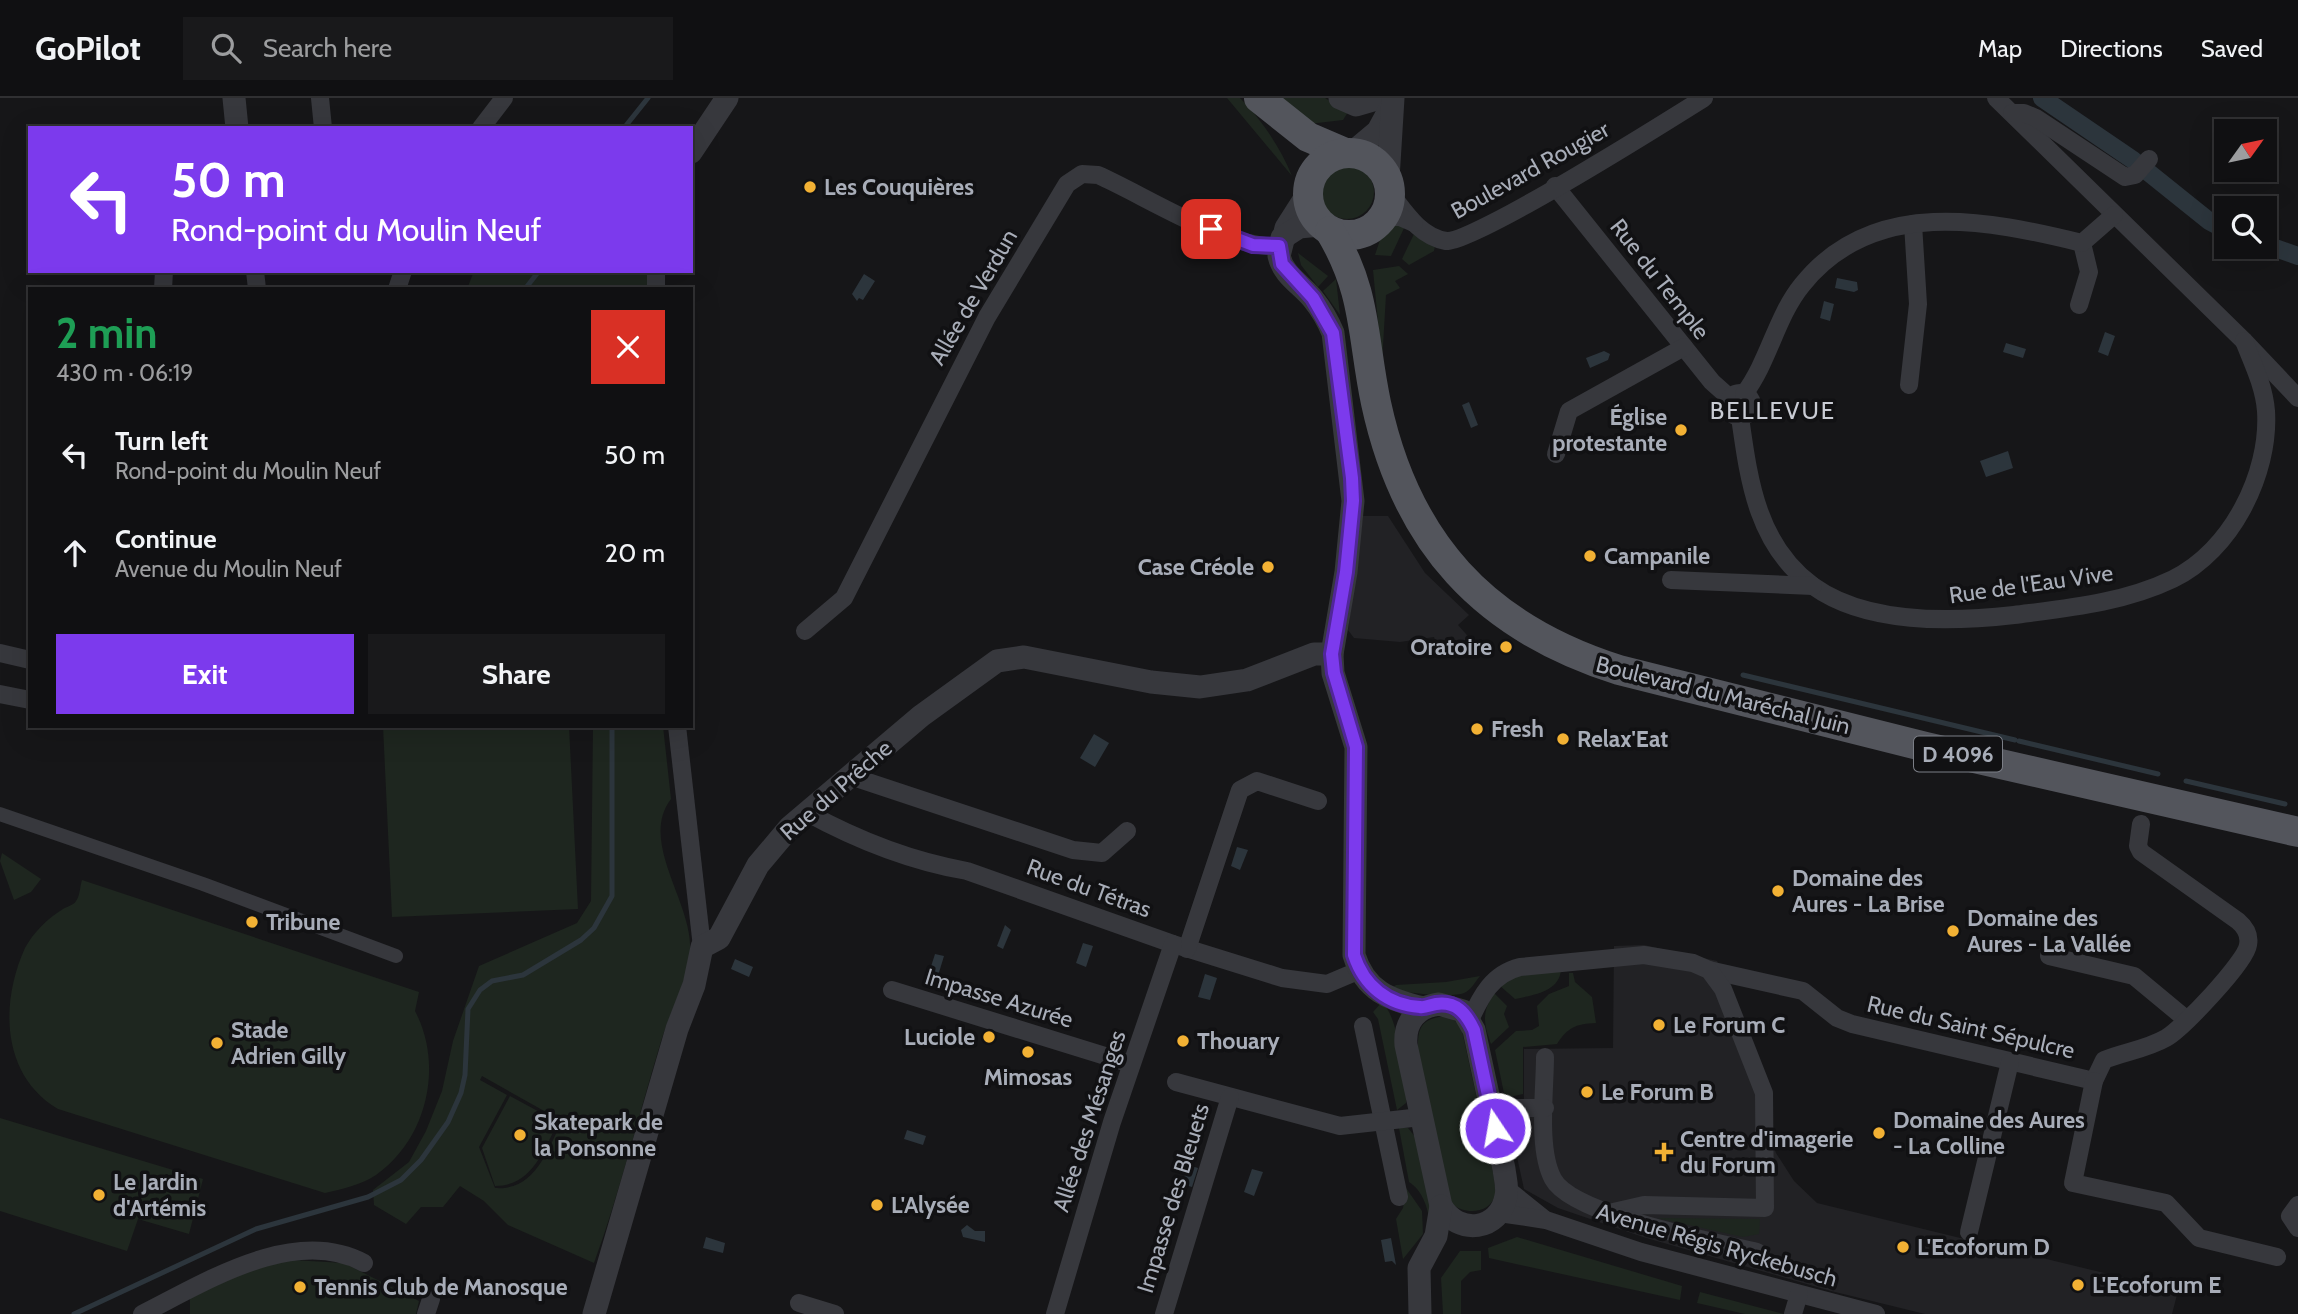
<!DOCTYPE html>
<html lang="en">
<head>
<meta charset="utf-8">
<style>
	body { margin:0; font-family:Cabin,sans-serif; background:#19191b; color:#f1f3f6; height:100vh; display:flex; flex-direction:column; font-size:26px; white-space:nowrap }
	* { box-sizing:border-box; margin:0 }
	p { font-size:23px; color:#9c9d9f }
	.icon { flex:none; width:38px; height:38px; fill:none; stroke:currentColor; stroke-width:2; stroke-linecap:round; stroke-linejoin:round }
	.map { position:relative; flex:1; overflow:hidden }
	.details { position:absolute; left:28px; top:189px; width:665px; height:441px; display:flex; flex-direction:column; background:#101012; border-radius:0px; box-shadow:0 7px 28px #0002,0 0 0 2px #303032 }
	.details>* { flex:none }
	.guide { position:absolute; left:28px; top:28px; width:665px; height:147px; border-radius:0px; box-shadow:0 7px 28px #0002,0 0 0 2px #303032; background:#7c3aed; color:#fff; overflow:hidden }
	.needle { width:46px; rotate:57deg }
	.fabs { position:absolute; left:2214px; top:21px; display:grid; gap:14px }
	.fabs a { display:grid; place-items:center; width:63px; height:63px; border-radius:0px; background:#101012; box-shadow:0 7px 28px #0002,0 0 0 2px #303032; font-size:35px }
	.pin { position:absolute; display:grid; place-items:center; width:60px; height:60px; color:#fff; margin:-30px; border-radius:14px; box-shadow:0 4px 10px #0006 }
	.me { position:absolute; width:77px; margin:-38px; rotate:348deg; stroke-linejoin:round; filter:drop-shadow(0 0 5px #0008) }
	.turn { display:flex; align-items:center; gap:24px; height:147px; padding:0 28px; font-size:32px }
	.turn .icon { width:91px; height:91px; stroke-width:2.5 }
	.turn b { display:block; font-size:49px; line-height:60px }
	.round { display:grid; place-items:center; flex:none; width:74px; height:74px; border-radius:0px; background:#19191b }
	.headline { display:flex; align-items:center; justify-content:space-between; height:119px; padding:0 28px }
	h1 { font-size:42px; font-weight:800; line-height:52px; color:#1e9e55 }
	.cta { display:flex; gap:14px; margin-top:auto; padding:14px 28px }
	.cta a { flex:1; height:80px; border-radius:0px; background:#7c3aed; color:#fff; font-size:28px; font-weight:800; line-height:80px; text-align:center }
	.cta a+a { background:#19191b; color:#f1f3f6 }
	ul { padding:0; list-style:none }
	li { display:flex; align-items:center; gap:21px; height:98px; padding:0 28px }
	li div { flex:1 }
	li b { display:block; font-size:26px }
	li em { font-style:normal }
	header { display:flex; align-items:center; gap:42px; box-sizing:border-box; height:98px; padding:0 35px; background:#101012; border-bottom:2px solid #303032 }
	header strong { font-size:33px }
	nav { display:flex; gap:38px; margin-inline-start:auto; font-size:24px }
	.search { width:490px; height:63px; background:#19191b; display:flex; align-items:center; gap:18px; box-sizing:border-box; padding:0 24px; border-radius:0px; color:#9c9d9f; font-size:26px }
	.map>svg:first-child { display:block }
	.built { fill:#222225 }
	.green { fill:#1e261f; fill-rule:evenodd }
	.water { fill:#2c353c }
	.lines { fill:none; stroke-linecap:round; stroke-linejoin:round }
	.stream { stroke:#2c353c; stroke-width:5 }
	.canal { stroke:#2c353c; stroke-width:18 }
	.pedestrian { stroke:#37383d; stroke-width:14 }
	.minor { stroke:#37383d; stroke-width:18 }
	.tertiary { stroke:#37383d; stroke-width:23 }
	.primary { stroke:#53555c; stroke-width:30 }
	.route-casing { stroke:#51269a; stroke-width:18 }
	.route { stroke:#7c3aed; stroke-width:12 }
	.poi-dot { fill:#f2b134; stroke:#111113; stroke-width:2.5 }
	.labels { text-anchor:middle; dominant-baseline:central; stroke-width:7; stroke-linejoin:round; paint-order:stroke }
	.shield { fill:#111113; stroke:#7b7e86; stroke-width:2 }
	.shield-label { font-size:21px; font-weight:bold; fill:#a8adb8 }
	.street-label { font-size:23px; fill:#a8adb8; stroke:#111113 }
	.poi-label { font-size:23px; font-weight:bold; fill:#a8adb8; stroke:#111113; text-anchor:start }
	.neighbourhood-label { font-size:24px; letter-spacing:2px; fill:#c9ccd4; stroke:#111113 }
</style>
</head>
<body>
<header>
<strong>GoPilot</strong>
<div class="search"><svg class="icon" aria-label="search" viewBox="0 0 24 24"><circle cx="10" cy="10" r="6"/><path d="M15 15l6 6"/></svg>Search here</div>
<nav><a>Map</a><a>Directions</a><a>Saved</a></nav>
</header>
<div class="map">
<svg width="2298" height="1216" viewBox="0 0 2298 1216">
	<rect width="100%" height="100%" fill="#161618"/>
	<g class="built">
		<polygon points="1363,418 1388,418 1425,475 1469,517 1458,527 1473,544 1437,549 1434,539 1400,544 1354,540 1348,532"/>
		<polygon points="1644,847 1717,863 1771,993 1770,1038 1776,1055 1794,1083 1817,1105 2178,1193 2172,1216 1925,1216 1831,1193 1643,1139 1558,1110 1524,1091 1505,1004 1524,1003 1524,951 1613,950 1614,848"/>
	</g>
	<g class="green">
		<path d="M 1227,0 L 1240,0 C 1262,22 1280,49 1292,78 Z"/>
		<polygon points="1279,0 1325,0 1348,14 1343,22 1309,26"/>
		<circle cx="1347" cy="94" r="27"/>
		<polygon points="1398,126 1405,128 1391,158 1375,157 1384,130"/>
		<polygon points="1414,136 1435,148 1434,153 1409,167 1402,161"/>
		<polygon points="1298,155 1328,178 1318,189 1301,167"/>
		<polygon points="1399,168 1408,176 1395,183 1400,190 1386,197 1382,265 1373,172"/>
		<polygon points="474,173 648,173 647,191 467,191"/>
		<polygon points="1336,181 1340,217 1323,193"/>
		<polygon points="383,628 569,628 578,811 392,819"/>
		<path d="M 593,628 L 663,628 L 671,701 C 638,744 694,806 690,854 C 687,884 671,912 662,940 C 639,1015 621,1091 594,1165 L 508,1127 L 484,1103 L 460,1088 L 443,1109 L 421,1109 L 406,1126 L 374,1107 L 373,1092 L 409,1064 L 426,1033 L 442,993 L 453,943 L 479,868 L 577,825 L 591,803 ZM 482,978 L 562,1023 C 547,1053 535,1093 495,1090 L 479,1049 L 507,997 L 480,982 Z"/>
		<polygon points="2,755 41,781 31,794 14,802 0,763"/>
		<path d="M 82,782 L 419,894 L 415,913 C 444,968 427,1041 376,1077 C 361,1087 342,1091 325,1095 L 58,1011 C 1,977 0,905 25,850 C 33,835 48,820 63,811 C 66,809 74,807 76,803 C 80,798 80,788 82,782 Z"/>
		<path d="M 1561,871 C 1560,894 1533,897 1515,901 L 1499,887 L 1517,876 Z"/>
		<path d="M 1569,875 L 1573,875 L 1575,884 L 1592,899 L 1596,925 C 1576,926 1568,929 1557,946 L 1523,949 L 1523,996 L 1505,1000 L 1495,952 L 1516,933 L 1532,932 L 1539,928 L 1537,908 L 1549,896 L 1569,888 Z"/>
		<path d="M 1480,878 C 1475,884 1471,892 1464,895 C 1453,900 1405,895 1391,891 L 1396,887 L 1446,884 Z"/>
		<path d="M 1494,895 L 1507,908 L 1504,916 L 1509,929 L 1491,946 C 1483,924 1482,914 1494,895 Z"/>
		<path d="M 1382,904 C 1400,922 1402,974 1406,999 L 1406,1005 L 1397,1012 L 1378,921 L 1373,914 Z"/>
		<path d="M 1447,918 L 1458,925 L 1462,933 L 1493,1074 C 1494,1081 1496,1089 1495,1097 C 1490,1116 1465,1117 1452,1106 C 1444,1071 1409,960 1420,932 C 1424,921 1436,919 1447,918 Z"/>
		<path d="M 510,998 L 558,1024 C 544,1052 532,1088 495,1088 L 482,1050 Z"/>
		<polygon points="0,1020 203,1081 189,1136 138,1121 127,1153 0,1113"/>
		<path d="M 1399,1030 L 1408,1030 L 1416,1040 L 1434,1110 L 1430,1126 C 1428,1110 1423,1093 1409,1084 Z"/>
		<polygon points="1406,1090 1422,1113 1423,1136 1403,1161 1396,1121 1403,1110"/>
		<polygon points="1657,1120 1760,1121 1759,1136 1743,1139"/>
		<polygon points="1517,1139 1682,1188 1680,1202 1489,1160 1488,1150"/>
		<polygon points="1460,1153 1481,1153 1481,1172 1470,1174 1461,1183 1461,1216 1443,1216 1441,1180"/>
		<polygon points="275,1161 344,1165 419,1203 416,1216 190,1216 190,1199"/>
		<polygon points="1700,1194 1784,1216 1745,1216 1697,1205"/>
	</g>
	<g class="water">
		<polygon points="864,176 875,183 863,202 859,200 857,203 852,196"/>
		<polygon points="1837,180 1857,184 1858,192 1854,194 1835,190"/>
		<polygon points="1824,203 1834,206 1830,223 1820,220"/>
		<polygon points="2105,234 2115,238 2108,258 2098,254"/>
		<polygon points="2006,245 2026,251 2023,260 2003,254"/>
		<polygon points="1604,253 1610,256 1608,262 1590,270 1586,260"/>
		<polygon points="1469,304 1478,327 1471,330 1462,307"/>
		<polygon points="2008,353 2013,370 1986,379 1980,363"/>
		<polygon points="1094,636 1109,645 1095,669 1080,660"/>
		<polygon points="1237,749 1248,752 1240,772 1231,768"/>
		<polygon points="1005,827 1011,832 1003,851 997,848"/>
		<polygon points="1083,845 1093,848 1086,869 1076,865"/>
		<polygon points="935,856 944,858 937,881 928,878"/>
		<polygon points="735,861 753,869 749,879 731,871"/>
		<polygon points="1205,876 1217,880 1210,902 1198,899"/>
		<polygon points="907,1032 926,1038 923,1047 904,1041"/>
		<polygon points="1188,1067 1198,1070 1192,1089 1182,1086"/>
		<polygon points="1252,1071 1263,1074 1254,1098 1244,1094"/>
		<polygon points="967,1127 975,1133 985,1133 985,1144 963,1139 961,1132"/>
		<polygon points="706,1139 725,1145 723,1155 703,1150"/>
		<polygon points="1391,1140 1396,1167 1392,1163 1385,1164 1381,1142"/>
	</g>
	<g class="lines">
		<g class="stream">
			<polyline points="624,30 648,0"/>
			<polyline points="525,191 539,173"/>
			<polyline points="1743,577 2015,642"/>
			<polyline points="2019,643 2158,676"/>
			<polyline points="2186,683 2285,706"/>
			<polyline points="74,1216 256,1131 368,1099 401,1082 421,1062 448,1024 461,995 465,977 468,911 480,892 492,883 523,877 581,842 594,830 612,798 612,628"/>
		</g>
		<g class="canal">
			<polyline points="2042,0 2133,62 2209,123 2226,132"/>
			<polyline points="2264,146 2298,158"/>
		</g>
		<polyline class="pedestrian" points="0,716 203,786 396,858"/>
		<g class="minor">
			<polyline points="320,0 323,30"/>
			<polyline points="1996,0 2244,243 2298,300"/>
			<polyline points="2012,15 2024,15 2036,20 2125,79 2135,77 2149,61"/>
			<polyline points="481,30 504,0"/>
			<polyline points="1555,88 1712,284 1730,300"/>
			<path d="M 1390,95 C 1405,114 1420,139 1446,143 C 1472,146 1669,22 1704,0"/>
			<polyline points="1384,119 1400,119 1414,125"/>
			<polyline points="255,173 257,191"/>
			<polyline points="163,191 164,173"/>
			<polyline points="397,191 403,173"/>
			<polyline points="656,191 656,173"/>
			<polyline points="2079,207 2089,174 2082,145"/>
			<polyline points="1909,287 1918,206 1913,126"/>
			<circle cx="1740" cy="307" r="12"/>
			<path d="M 1744,296 C 1769,263 1776,219 1802,187 C 1873,98 1988,122 2082,145 L 2114,117"/>
			<path d="M 1740,319 C 1749,383 1757,447 1813,488 C 1867,527 1952,524 2014,517 C 2068,510 2123,505 2173,481 C 2231,453 2270,376 2266,313 C 2264,288 2253,266 2244,243"/>
			<polyline points="1556,356 1569,313 1684,249"/>
			<polyline points="1671,482 1813,488"/>
			<path d="M 805,533 L 844,500 L 987,219 L 1067,86 L 1082,76 L 1098,77 C 1146,98 1228,152 1279,148"/>
			<polyline points="0,555 30,562"/>
			<polyline points="0,596 30,602"/>
			<polyline points="677,628 702,849"/>
			<polyline points="850,678 1073,752 1102,755 1127,733"/>
			<path d="M 806,714 C 857,742 910,763 967,773 L 1173,846 L 1282,880 L 1327,886 L 1360,872"/>
			<polyline points="1187,851 1240,692 1257,683 1318,703"/>
			<polyline points="2049,858 2134,878 2187,922"/>
			<path d="M 1709,872 L 1803,893 L 1837,920 L 1852,926 L 2094,983 L 2104,962 C 2124,954 2147,951 2166,940 C 2182,931 2246,864 2248,847 C 2250,837 2245,829 2238,823 L 2141,754 L 2138,748 L 2141,726"/>
			<polyline points="892,892 1131,966"/>
			<path d="M 1470,922 C 1481,898 1492,876 1520,869 L 1644,857 L 1693,865 L 1709,872 L 1723,891 L 1764,995 L 1765,1110 L 1644,1107 L 1609,1115"/>
			<polyline points="1363,928 1399,1099"/>
			<path d="M 1545,959 C 1545,993 1537,1051 1553,1081 C 1572,1117 1716,1144 1757,1154"/>
			<polyline points="2094,983 2073,1085 2166,1105 2199,1140 2277,1159"/>
			<polyline points="1176,984 1340,1028 1421,1019"/>
			<polyline points="1491,1010 1545,1010"/>
			<polyline points="1507,1091 1543,1120"/>
			<polyline points="2298,1107 2290,1118 2298,1130"/>
			<polyline points="1499,1115 1546,1122 1641,1154 1876,1216"/>
			<polyline points="1969,1134 2010,964"/>
			<polyline points="799,1205 835,1216"/>
			<path d="M 142,1216 C 204,1185 294,1127 364,1165"/>
			<polyline points="426,1216 431,1201"/>
			<polyline points="1055,1216 1112,1024 1173,846"/>
			<polyline points="1164,1216 1230,999"/>
			<polyline points="1793,1216 1799,1196"/>
		</g>
		<g class="tertiary">
			<polyline points="234,0 237,30"/>
			<polyline points="1340,0 1356,7 1380,0"/>
			<polyline points="691,54 727,0"/>
			<polyline points="1353,54 1378,33 1391,9"/>
			<polyline points="1388,81 1393,0"/>
			<path d="M 1307,97 L 1286,130 L 1279,158 C 1283,177 1302,187 1313,201 C 1322,212 1328,223 1333,235 L 1353,403 L 1346,474 L 1332,556 L 1333,575 L 1356,649 L 1354,857 C 1365,893 1390,902 1423,910"/>
			<polyline points="1282,140 1299,129 1320,127"/>
			<path d="M 1439,906 L 1463,913 L 1474,932 L 1504,1071 C 1505,1080 1508,1089 1506,1098 C 1500,1133 1458,1138 1441,1108 L 1406,947 C 1404,924 1417,909 1439,906 Z"/>
			<polyline points="594,1216 677,931 694,887 702,849 719,840 758,767 790,729 921,618 997,563 1024,559 1151,584 1200,589 1247,582 1314,556 1332,556"/>
			<polyline points="1420,1216 1419,1170 1436,1138 1441,1108"/>
		</g>
		<g class="primary">
			<polyline points="1259,0 1308,39 1343,54"/>
			<circle cx="1349" cy="96" r="41"/>
			<path d="M 1330,133 C 1367,194 1362,239 1376,305 C 1406,444 1483,529 1619,572 L 1926,649 L 2298,734"/>
		</g>
	</g>
	<g class="lines">
		<g class="route-casing">
			<path id="route" d="M 1211,131 L 1253,147 L 1279,148 L 1282,166 L 1313,200 L 1333,235 L 1352,380 L 1353,403 L 1346,474 L 1332,556 L 1334,575 L 1356,649 L 1354,857 C 1364,888 1388,907 1420,909 C 1425,910 1430,907 1436,906 C 1456,903 1466,915 1474,932 L 1495,1030"/>
		</g>
		<use href="#route" class="route"/>
	</g>
	<g class="poi-dot">
		<circle cx="810" cy="89" r="7"/>
		<circle cx="1681" cy="332" r="7"/>
		<circle cx="1590" cy="458" r="7"/>
		<circle cx="1268" cy="469" r="7"/>
		<circle cx="1506" cy="549" r="7"/>
		<circle cx="1477" cy="631" r="7"/>
		<circle cx="1563" cy="641" r="7"/>
		<circle cx="1778" cy="793" r="7"/>
		<circle cx="252" cy="824" r="7"/>
		<circle cx="1953" cy="833" r="7"/>
		<circle cx="1659" cy="927" r="7"/>
		<circle cx="989" cy="939" r="7"/>
		<circle cx="1183" cy="943" r="7"/>
		<circle cx="217" cy="945" r="7"/>
		<circle cx="1028" cy="954" r="7"/>
		<circle cx="1587" cy="994" r="7"/>
		<circle cx="1879" cy="1035" r="7"/>
		<circle cx="520" cy="1037" r="7"/>
		<path d="M1660.5 1043.5h7v7h7v7h-7v7h-7v-7h-7v-7h7z"/>
		<circle cx="99" cy="1097" r="7"/>
		<circle cx="877" cy="1107" r="7"/>
		<circle cx="1903" cy="1149" r="7"/>
		<circle cx="2078" cy="1187" r="7"/>
		<circle cx="300" cy="1189" r="7"/>
	</g>
	<g class="labels">
		<rect class="shield" x="1914" y="638.5" width="88" height="35" rx="5"/>
		<g class="shield-label">
			<text x="1958" y="656">D 4096</text>
		</g>
		<g class="street-label">
			<text transform="translate(1530 72) rotate(-29)">Boulevard Rougier</text>
			<text transform="translate(1660 181) rotate(52)">Rue du Temple</text>
			<text transform="translate(973 199) rotate(-60)">Allée de Verdun</text>
			<text transform="translate(2031 486) rotate(-8)">Rue de l'Eau Vive</text>
			<text transform="translate(1723 597) rotate(14)">Boulevard du Maréchal Juin</text>
			<text transform="translate(836 692) rotate(-41)">Rue du Prêche</text>
			<text transform="translate(1089 790) rotate(20)">Rue du Tétras</text>
			<text transform="translate(999 900) rotate(17)">Impasse Azurée</text>
			<text transform="translate(1971 929) rotate(13)">Rue du Saint Sépulcre</text>
			<text transform="translate(1089 1023) rotate(-72)">Allée des Mésanges</text>
			<text transform="translate(1173 1100) rotate(-73)">Impasse des Bleuets</text>
			<text transform="translate(1717 1147) rotate(16)">Avenue Régis Ryckebusch</text>
		</g>
		<g class="poi-label">
			<text x="824" y="89">Les Couquières</text>
			<text x="1667" y="319" text-anchor="end">Église<tspan x="1667" dy="26">protestante</tspan></text>
			<text x="1604" y="458">Campanile</text>
			<text x="1254" y="469" text-anchor="end">Case Créole</text>
			<text x="1492" y="549" text-anchor="end">Oratoire</text>
			<text x="1491" y="631">Fresh</text>
			<text x="1577" y="641">Relax'Eat</text>
			<text x="1792" y="780">Domaine des<tspan x="1792" dy="26">Aures - La Brise</tspan></text>
			<text x="1967" y="820">Domaine des<tspan x="1967" dy="26">Aures - La Vallée</tspan></text>
			<text x="266" y="824">Tribune</text>
			<text x="1673" y="927">Le Forum C</text>
			<text x="231" y="932">Stade<tspan x="231" dy="26">Adrien Gilly</tspan></text>
			<text x="975" y="939" text-anchor="end">Luciole</text>
			<text x="1197" y="943">Thouary</text>
			<text x="1028" y="979" text-anchor="middle">Mimosas</text>
			<text x="1601" y="994">Le Forum B</text>
			<text x="1893" y="1022">Domaine des Aures<tspan x="1893" dy="26">- La Colline</tspan></text>
			<text x="534" y="1024">Skatepark de<tspan x="534" dy="26">la Ponsonne</tspan></text>
			<text x="1680" y="1041">Centre d'imagerie<tspan x="1680" dy="26">du Forum</tspan></text>
			<text x="113" y="1084">Le Jardin<tspan x="113" dy="26">d'Artémis</tspan></text>
			<text x="891" y="1107">L'Alysée</text>
			<text x="1917" y="1149">L'Ecoforum D</text>
			<text x="2092" y="1187">L'Ecoforum E</text>
			<text x="314" y="1189">Tennis Club de Manosque</text>
		</g>
		<g class="neighbourhood-label">
			<text x="1773" y="312">BELLEVUE</text>
		</g>
	</g>
</svg>
<div class="fabs">
<a><svg class="needle" viewBox="-14 -14 28 28"><path d="M0-13l5 13h-10z" fill="#e53935"/><path d="M0 13l5-13h-10z" fill="#9c9d9f"/></svg></a>
<a><svg class="icon" aria-label="search" viewBox="0 0 24 24"><circle cx="10" cy="10" r="6"/><path d="M15 15l6 6"/></svg></a>
</div>
<div class="pin" style="left:1211px;top:131px;background:#d93025"><svg class="icon" aria-label="arrive" viewBox="0 0 24 24"><path d="M6 21V4h12l-3 4 3 4H6"/></svg></div>
<svg class="me" style="left:1495px;top:1030px" viewBox="-20 -20 40 40"><circle r="17" fill="#7c3aed" stroke="#fff" stroke-width="3"/><path d="M0-11L8 9 0 5-8 9z" fill="#fff"/></svg>
<div class="guide">
<div class="turn"><svg class="icon" aria-label="left" viewBox="0 0 24 24"><path d="M17 20v-9H6M10 6l-5 5 5 5"/></svg><div><b>50 m</b>Rond-point du Moulin Neuf</div></div>
</div>
<section class="details">
<div class="headline"><div><h1>2 min</h1><p>430 m · 06:19</p></div><a class="round" style="background:#d93025;color:#fff"><svg class="icon" aria-label="close" viewBox="0 0 24 24"><path d="M6 6l12 12M18 6L6 18"/></svg></a></div>
<ul>
<li><svg class="icon" aria-label="left" viewBox="0 0 24 24"><path d="M17 20v-9H6M10 6l-5 5 5 5"/></svg><div><b>Turn left</b><p>Rond-point du Moulin Neuf</p></div><em>50 m</em></li>
<li><svg class="icon" aria-label="ahead" viewBox="0 0 24 24"><path d="M12 20V5M6 11l6-6 6 6"/></svg><div><b>Continue</b><p>Avenue du Moulin Neuf</p></div><em>20 m</em></li>
</ul>
<div class="cta"><a>Exit</a><a>Share</a></div>
</section>
</div>
</body>
</html>
